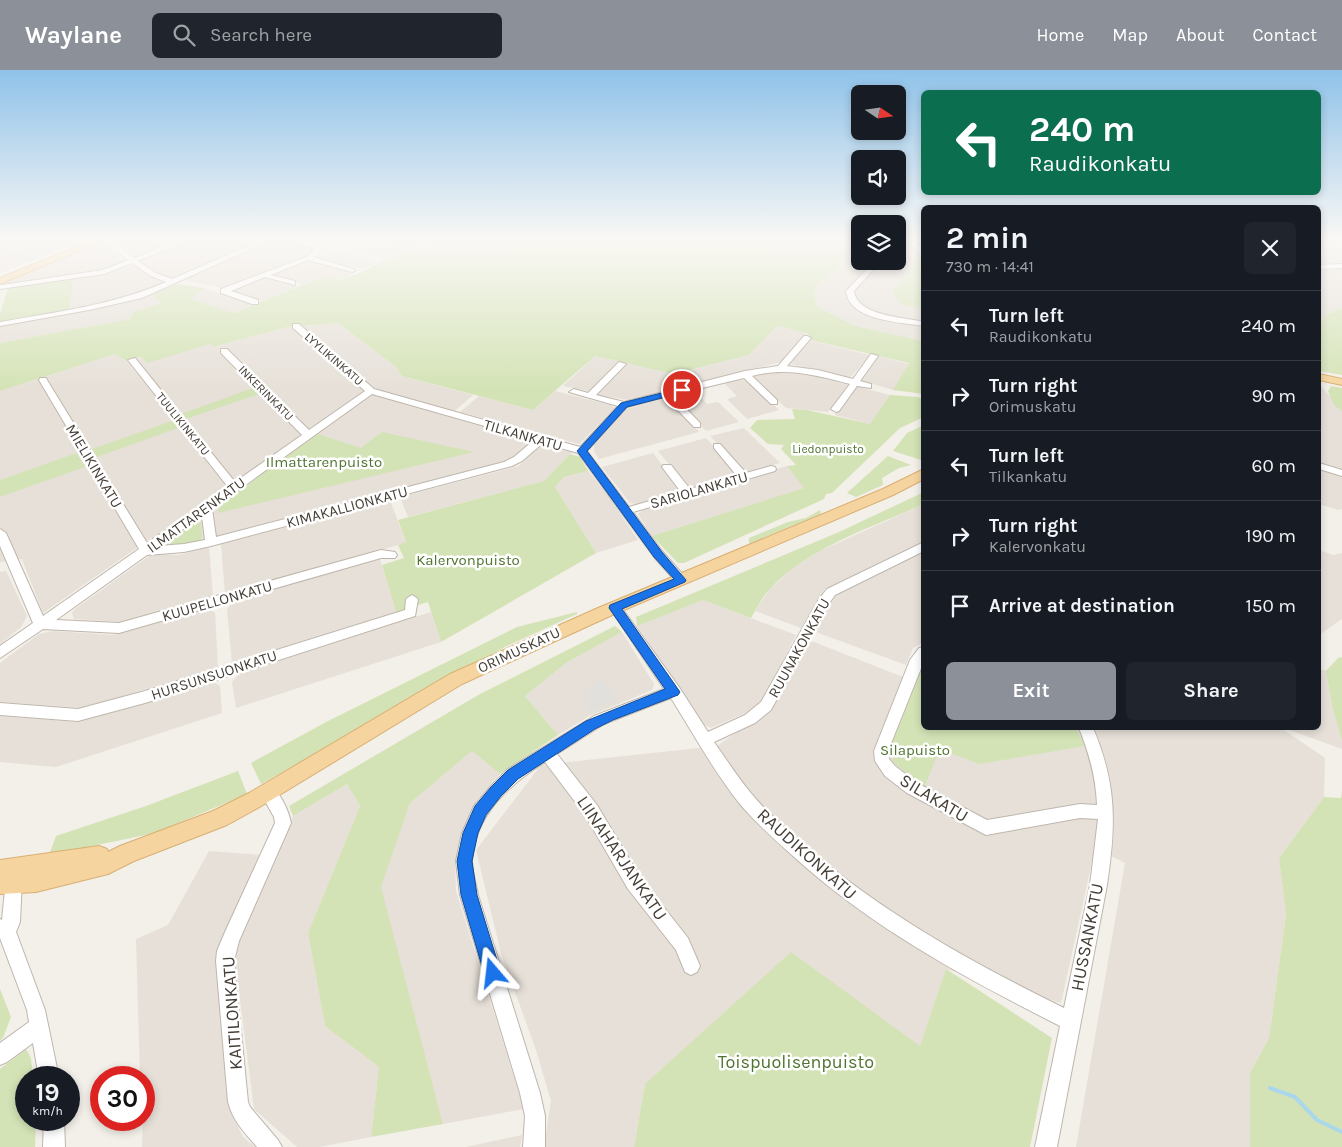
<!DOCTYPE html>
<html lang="en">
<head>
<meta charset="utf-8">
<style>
	body { margin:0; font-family:Karla,sans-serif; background:#20242c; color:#f1f3f6; height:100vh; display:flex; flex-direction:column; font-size:19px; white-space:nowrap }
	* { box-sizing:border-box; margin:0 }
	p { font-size:16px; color:#9ea1a6 }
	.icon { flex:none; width:28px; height:28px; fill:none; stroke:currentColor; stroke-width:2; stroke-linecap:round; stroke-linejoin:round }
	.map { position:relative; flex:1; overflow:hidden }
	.panel { position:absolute; left:921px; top:135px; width:400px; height:525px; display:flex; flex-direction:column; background:#171b24; border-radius:8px; box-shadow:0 2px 8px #0003 }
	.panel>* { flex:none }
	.banner { position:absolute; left:921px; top:20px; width:400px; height:105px; border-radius:8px; box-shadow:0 2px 8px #0003; background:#0b6e4f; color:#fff; overflow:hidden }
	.needle { width:32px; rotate:103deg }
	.controls { position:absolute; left:851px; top:15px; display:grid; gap:10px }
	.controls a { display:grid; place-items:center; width:55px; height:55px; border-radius:8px; background:#171b24; box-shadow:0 2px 8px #0003; font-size:25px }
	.speed { position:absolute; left:15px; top:996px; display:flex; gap:10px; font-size:25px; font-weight:700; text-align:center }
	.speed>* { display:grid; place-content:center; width:65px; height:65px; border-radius:50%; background:#171b24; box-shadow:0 2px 8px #0003; line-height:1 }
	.speed small { font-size:12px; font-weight:400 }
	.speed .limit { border:8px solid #d22; background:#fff; color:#111 }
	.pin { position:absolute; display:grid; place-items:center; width:42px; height:42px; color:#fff; margin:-21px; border:2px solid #fff; border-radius:50%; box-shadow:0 1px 5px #0007 }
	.me { position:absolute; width:55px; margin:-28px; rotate:343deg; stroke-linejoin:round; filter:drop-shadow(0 0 4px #0008) }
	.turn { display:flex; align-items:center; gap:18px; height:105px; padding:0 25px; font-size:22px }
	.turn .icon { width:65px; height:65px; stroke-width:2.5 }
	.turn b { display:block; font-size:35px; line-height:42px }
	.round { display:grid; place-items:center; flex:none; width:52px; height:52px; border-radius:8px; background:#20242c }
	.headline { display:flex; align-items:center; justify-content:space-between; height:85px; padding:0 25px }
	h1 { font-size:30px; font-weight:700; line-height:38px }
	.cta { display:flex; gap:10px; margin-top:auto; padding:10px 25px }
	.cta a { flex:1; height:58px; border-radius:8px; background:#8c9099; color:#fff; font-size:20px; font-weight:700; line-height:58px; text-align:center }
	.cta a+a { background:#20242c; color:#f1f3f6 }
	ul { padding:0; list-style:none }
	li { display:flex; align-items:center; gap:15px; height:70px; padding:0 25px; border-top:1px solid #363941 }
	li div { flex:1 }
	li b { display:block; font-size:19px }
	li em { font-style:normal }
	header { display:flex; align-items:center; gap:30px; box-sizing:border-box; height:70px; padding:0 25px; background:#8c9099; color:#fff }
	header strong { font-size:24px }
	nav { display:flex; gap:28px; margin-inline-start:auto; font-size:18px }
	.search { width:350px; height:45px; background:#20242c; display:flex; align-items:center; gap:12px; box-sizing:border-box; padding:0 18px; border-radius:8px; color:#9ea1a6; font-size:19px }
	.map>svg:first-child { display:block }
	.residential { fill:#e6e0d8 }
	.industrial { fill:#e6e1de }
	.green { fill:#d4e3b6 }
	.parking { fill:#e2e0dd }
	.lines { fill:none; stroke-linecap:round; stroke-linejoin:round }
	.stream { stroke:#abd7ea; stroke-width:4 }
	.minor-casing { stroke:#beb6ad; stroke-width:2 }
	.major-casing { stroke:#d9af71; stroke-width:2 }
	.minor { fill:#fff; fill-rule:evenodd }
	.major { fill:#f5d4a0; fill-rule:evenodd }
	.route { fill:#1a73e8; stroke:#114b97 }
	.labels { text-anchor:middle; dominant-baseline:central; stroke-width:5; stroke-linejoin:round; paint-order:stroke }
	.far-street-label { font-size:12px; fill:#463f38; stroke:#fff }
	.far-park-label { font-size:12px; fill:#517330; stroke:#fff }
	.street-label { font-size:15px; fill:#463f38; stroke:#fff }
	.park-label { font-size:15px; fill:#517330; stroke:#fff }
	.near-street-label { font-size:18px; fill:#463f38; stroke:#fff }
	.near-park-label { font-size:18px; fill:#517330; stroke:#fff }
</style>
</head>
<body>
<header>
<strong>Waylane</strong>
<div class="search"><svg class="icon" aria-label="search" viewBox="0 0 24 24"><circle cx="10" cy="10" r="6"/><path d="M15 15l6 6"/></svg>Search here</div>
<nav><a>Home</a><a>Map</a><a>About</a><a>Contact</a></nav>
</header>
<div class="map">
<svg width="1342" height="1077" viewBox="0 0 1342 1077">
	<rect width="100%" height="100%" fill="#f3efe9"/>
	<g class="residential">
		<polygon points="194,169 265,169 179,207 178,214 153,225 161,233 133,242 130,249 0,273 0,256 69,244 74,208 108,203 127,197"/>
		<polygon points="277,169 312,178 313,181 307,185 222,218 183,210"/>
		<polygon points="397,169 411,169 426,173 386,189 362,183"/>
		<polygon points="898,169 924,169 924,271 855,256 817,238 814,224 817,215 837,199 849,177 860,170 860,191 898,191"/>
		<polygon points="1319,169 1338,169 1342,175 1342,192 1319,194"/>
		<polygon points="100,174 106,174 126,191 105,200 9,215 1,214"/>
		<polygon points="333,180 379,192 362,199 316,188"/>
		<polygon points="306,191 340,198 340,200 352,204 336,210 322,207 303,214 272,205"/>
		<polygon points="1342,199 1342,238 1328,244 1321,251 1319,250 1319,200"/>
		<polygon points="266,207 297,217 261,231 230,221"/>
		<polygon points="204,218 254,234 232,243 190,229"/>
		<polygon points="338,253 396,297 402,306 473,325 449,346 502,362 529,373 511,391 201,471 151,468 43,543 22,489 0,492 0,321 115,284 126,291 210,274 214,277 288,257"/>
		<polygon points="777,256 807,263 781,292 698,313 687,301 749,285"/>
		<polygon points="809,270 870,285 849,309 791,294 789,292"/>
		<polygon points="595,286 621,292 589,321 563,316"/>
		<polygon points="878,286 909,294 893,320 860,310"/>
		<polygon points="628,293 678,305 688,315 628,330 598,325"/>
		<polygon points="774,301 794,301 848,315 828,342 786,338 752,307 752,305"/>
		<polygon points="739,309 746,311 779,340 747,349 727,329 737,326 724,313"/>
		<polygon points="1319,314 1342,340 1342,439 1338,440 1319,434"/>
		<polygon points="858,317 890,325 870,354 835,345 854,318"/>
		<polygon points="694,320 707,334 718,332 739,352 706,361 675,327"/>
		<polygon points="555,321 610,335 615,338 579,374 460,342 479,326 533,340"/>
		<polygon points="664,328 668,329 699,362 599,389 594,381 594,375 627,339"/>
		<polygon points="744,358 780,393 746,403 710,366"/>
		<polygon points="706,368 736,402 735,404 694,417 688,417 658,381"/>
		<polygon points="538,376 572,382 544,411 408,447 400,427 519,396"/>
		<polygon points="653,383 681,420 637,434 630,433 602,397"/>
		<polygon points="787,396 805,418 652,466 638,444 647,437"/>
		<polygon points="588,401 607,424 638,470 596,483 555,417 564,407"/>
		<polygon points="390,430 406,473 225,523 221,474"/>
		<polygon points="924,434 924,471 825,519 801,558 755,541 769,520 793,498 820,481"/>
		<polygon points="209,477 213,526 121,552 74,549 72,543 75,539 152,484 179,485"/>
		<polygon points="1319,480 1333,485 1342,483 1342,549 1319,565"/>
		<polygon points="924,481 924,572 913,578 906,595 813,561 833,526"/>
		<polygon points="380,489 396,542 232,593 227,539 234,531"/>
		<polygon points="6,501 27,546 21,557 0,574 0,502"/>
		<polygon points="703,530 796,565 763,629 752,640 711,658 700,653 637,556 638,554"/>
		<polygon points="207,538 215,543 218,597 84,638 0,632 0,593 39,564 53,561 113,565"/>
		<polygon points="431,542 441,572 236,638 232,612 241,602"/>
		<polygon points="622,562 654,614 652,620 589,646 558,665 525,626 566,593"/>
		<polygon points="809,570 918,613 924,658 1281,658 1325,688 1324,727 1279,788 1286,845 1269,968 1250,1003 1250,1077 1076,1077 1125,793 1095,778 1061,933 946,899 921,976 645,1014 634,1077 544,1077 551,1031 536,980 501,883 476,780 541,695 717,676 775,635"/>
		<polygon points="1319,599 1326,601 1332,636 1342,671 1342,679 1284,658 1319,658"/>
		<polygon points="212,611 220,616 222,643 56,697 0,692 0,646 78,652"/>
		<polygon points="472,681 500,704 477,730 467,750 455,793 456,821 524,1039 443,1054 380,817 410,733"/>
		<polygon points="347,714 360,736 308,863 325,956 379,997 371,1067 319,1077 297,1077 254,1039 234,883 293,746"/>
		<polygon points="209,781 261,785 226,861 216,891 231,1043 243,1067 255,1077 142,1077 144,1008 140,1007 136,869 168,855"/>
		<polygon points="522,1065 520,1077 466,1077"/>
	</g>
	<g class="industrial">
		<polygon points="0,169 89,169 0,203"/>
		<polygon points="113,169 184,169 137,187"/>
	</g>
	<g class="green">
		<path d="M 319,169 L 384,169 L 386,170 C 363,178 337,179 313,173 Z"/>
		<polygon points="437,169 860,169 849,177 837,199 817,215 814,224 817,237 855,256 924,271 924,324 893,320 909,293 810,270 807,263 777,256 749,285 674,304 595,286 533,340 402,306 396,297 338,253 288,257 213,277 210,274 147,293 141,287 126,291 115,284 0,321 0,273 130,249 133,242 161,233 152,225 178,214 204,218 191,229 233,243 322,207 336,210 358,204 374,195 428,174"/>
		<polygon points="915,188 920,189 924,194 924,239 901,234 892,222 913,197"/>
		<polygon points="74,208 69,240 0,252 0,244 8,218"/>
		<polygon points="1342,238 1342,305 1319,301 1319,250 1322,251 1328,244"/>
		<polygon points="1331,316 1342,318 1342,341 1334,335 1328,321"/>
		<polygon points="253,318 259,324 186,349 181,344"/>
		<polygon points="890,325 918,327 924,330 924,347 900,358 832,423 826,424 824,429 684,493 678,493 652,466 804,418 787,396 796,395 781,379 784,375 768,374 750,358 757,350 795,349 792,339 807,340 870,354"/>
		<polygon points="172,351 178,358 97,387 92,379"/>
		<polygon points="924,355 924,389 921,390 893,381 907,363"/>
		<polygon points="382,362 474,382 218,443 219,435 318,364 361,378"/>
		<polygon points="77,383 85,397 0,427 0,410"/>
		<polygon points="570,384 580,387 588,401 564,407 555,417 596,483 441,572 428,532 396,542 382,495 404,488 398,475 406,472 398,450 544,411"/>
		<polygon points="888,386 911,395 899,398 882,408 883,415 856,427 847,423"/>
		<path d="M 924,422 L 924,434 C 873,457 809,477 770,519 C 762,527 757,538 751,548 L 703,530 L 637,556 L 636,547 L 839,462 Z"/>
		<polygon points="820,440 821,444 749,474 749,468 788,452 806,448"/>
		<polygon points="200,448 202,467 198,473 164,476 163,472 192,451"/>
		<polygon points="577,542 577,544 507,576 261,714 251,693 328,651 517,557"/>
		<polygon points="615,556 622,562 566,593 525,626 558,665 500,704 472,681 410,733 381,817 443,1054 371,1067 379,997 325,956 308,863 360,736 347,714 293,746 289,736 480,624"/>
		<polygon points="1342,587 1342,671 1332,636 1326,601 1338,588"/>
		<polygon points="921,594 924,595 924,658 1076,658 1085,676 979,694 940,679 924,718 893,692 890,674"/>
		<polygon points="238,701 247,724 155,763 49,785 56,766 146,736"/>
		<polygon points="1342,721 1342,1077 1250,1077 1250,1003 1269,968 1286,845 1279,788 1324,727 1341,728"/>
		<polygon points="791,882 920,976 946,899 1052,968 1030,1077 634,1077 645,1014"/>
		<polygon points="0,919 11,947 3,968 0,971"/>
		<polygon points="26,979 31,988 33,1007 26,1008 26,1050 36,1050 35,1077 0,1077 0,999"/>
	</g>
	<g class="parking">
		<polygon points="75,169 86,169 30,191 4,185 39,172 51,170 63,173"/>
		<polygon points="602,608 615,628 592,642 582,627"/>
	</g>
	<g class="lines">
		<polyline class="stream" points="1270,1018 1295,1027 1317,1050 1342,1062"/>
		<g class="minor-casing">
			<g id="minor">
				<path d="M 104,169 L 111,169 L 134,188 L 182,169 L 191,169 L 138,191 L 156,203 L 172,209 L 264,169 L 273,169 L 142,228 L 89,240 L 0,256 L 0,252 C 56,242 113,235 166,212 L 151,206 L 132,193 L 104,204 L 0,219 L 0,215 L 2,215 L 103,200 L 128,190 Z"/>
				<polygon points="285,169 296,169 319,176 322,181 314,187 356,200 352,202 308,190 271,205 295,211 295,215 265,207 231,221 258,230 258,234 252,234 221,223 221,219 306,187 315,180 314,178"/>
				<polygon points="905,169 912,169 924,180 923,187 919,187 919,182"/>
				<path d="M 870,191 L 877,191 L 874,199 L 854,221 C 857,246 903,247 924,252 L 924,256 C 900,252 849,251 846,221 L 869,197 Z"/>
				<polygon points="1342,194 1342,198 1319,199 1319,195"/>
				<path d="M 293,254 L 299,254 L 374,319 L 580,377 L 618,336 L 569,322 L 574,319 L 588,323 L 619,292 L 626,294 L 596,325 L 624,332 L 745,301 L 778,296 L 804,266 L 807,266 L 811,268 L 787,296 L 818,300 L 853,309 L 871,284 L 878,286 L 860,311 L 871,314 L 871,318 L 857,316 L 839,341 L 836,342 L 831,339 L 850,314 C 816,305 786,297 752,306 L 777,330 L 777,334 L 771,334 L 744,308 L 673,325 L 700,353 L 700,357 L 694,357 L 665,327 L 627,337 L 587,381 L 629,437 L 681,422 L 662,397 L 663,395 L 671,395 L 690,419 L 737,406 L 714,378 L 714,374 L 720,374 L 746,403 L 771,396 L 775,397 L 776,399 L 775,401 L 633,442 L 662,481 L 685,507 L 687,510 L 685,513 L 677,513 L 654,487 L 578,383 L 543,373 L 522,391 L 512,396 L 211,476 L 184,482 L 147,485 L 56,550 L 119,553 L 381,480 L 395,482 L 397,485 L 395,488 L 381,488 L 119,563 L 43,559 L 0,588 L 0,576 L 33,553 L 0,476 L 0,459 L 6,463 L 43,546 L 139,479 L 39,310 L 40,308 L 46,308 L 47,310 L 147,473 L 228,417 L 128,290 L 135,288 L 235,412 L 302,365 L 221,283 L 221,279 L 227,279 L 309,360 L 365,321 L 293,258 ZM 372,324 L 534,370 L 514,387 L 504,392 L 216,467 L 212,439 ZM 202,446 L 205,470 L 184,474 L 159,476 Z"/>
				<polygon points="1319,393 1342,400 1342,406 1319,399"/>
				<path d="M 924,472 L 924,481 L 835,525 L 830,532 L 771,640 L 755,653 L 714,672 C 726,689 737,706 750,722 C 765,741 785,758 804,775 C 882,843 971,892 1064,938 L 1090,815 L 1098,749 L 1080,748 L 986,765 L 907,723 L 885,706 L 875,691 L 874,681 L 910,590 L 919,578 L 924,577 L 924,591 L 888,681 L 889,689 L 895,696 L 917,713 L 987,750 L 1080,734 L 1097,735 C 1096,707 1089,683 1079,658 L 1093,658 C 1117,714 1116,755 1107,815 L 1057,1077 L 1035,1077 L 1060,956 C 965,908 872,858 793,786 C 774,769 755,752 739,733 C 713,700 693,663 671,628 L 604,654 L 557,684 L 597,735 L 640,807 L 688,868 L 700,896 L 697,902 L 691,905 L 685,902 L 676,880 L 628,819 L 585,745 L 545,692 C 509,715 475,744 472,791 C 472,801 476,814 478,825 L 540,1023 L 545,1046 L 545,1077 L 523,1077 L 525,1046 L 520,1023 L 460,825 L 456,791 L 462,763 L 474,736 L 491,716 L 508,699 L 594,646 L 664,619 L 611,540 L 609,537 L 611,534 L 619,534 L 679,617 L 708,662 L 745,645 L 761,632 L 819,529 L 827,519 Z"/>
				<polygon points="412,525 418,529 415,546 145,633 78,651 0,645 0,633 78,639 145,621 405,540 406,529"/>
				<path d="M 268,715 C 279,719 289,741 291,753 L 239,871 L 234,891 L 248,1032 L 250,1037 L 278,1070 L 282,1077 L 257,1077 C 244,1062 233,1051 228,1032 L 216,891 L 217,881 L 225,862 L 275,753 L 274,747 L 260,722 L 263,717 Z"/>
				<polygon points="14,801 20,803 22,809 20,852 16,862 45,940 59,1008 39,1008 33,973 7,992 0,995 0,973 29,952 27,940 0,868 0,849 2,850 6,809 8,803"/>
				<polygon points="44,1050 64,1050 65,1077 43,1077"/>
			</g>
		</g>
		<g class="major-casing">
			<g id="major">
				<polygon points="96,169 108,169 0,214 0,208"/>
				<polygon points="1319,304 1342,309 1342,315 1319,310"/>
				<polygon points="924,399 924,409 893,425 610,546 462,614 263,735 227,755 134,791 108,804 36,822 0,824 0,790 99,776 107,779 108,782 120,776 213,741 249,723 450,604 598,538 883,419"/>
			</g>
		</g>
		<use href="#minor" class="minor"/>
		<use href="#major" class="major"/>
	</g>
	<linearGradient id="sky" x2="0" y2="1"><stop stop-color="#8fc2e9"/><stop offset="0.53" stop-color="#faf8f5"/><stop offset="1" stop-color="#faf8f5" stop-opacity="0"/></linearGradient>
	<rect width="1342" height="320" fill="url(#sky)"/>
	<polygon class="route" points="682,318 685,319 685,322 627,337 587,381 662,482 686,510 685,512 622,539 680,622 678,625 613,650 595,659 518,709 501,726 486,745 478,763 472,791 477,825 501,903 499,909 493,911 487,909 484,903 461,825 457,791 463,763 475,736 491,717 508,700 586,651 665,619 609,538 610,535 674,509 654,487 577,381 621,333"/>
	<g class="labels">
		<g class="far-street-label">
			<text transform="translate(334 289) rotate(41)">LYYLIKINKATU</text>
			<text transform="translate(266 323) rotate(45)">INKERINKATU</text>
			<text transform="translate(183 354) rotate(51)">TUULIKINKATU</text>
		</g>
		<g class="far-park-label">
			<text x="828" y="379">Liedonpuisto</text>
		</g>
		<g class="street-label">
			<text transform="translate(523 365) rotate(16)">TILKANKATU</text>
			<text transform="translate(94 396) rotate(59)">MIELIKINKATU</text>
			<text transform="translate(699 420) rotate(-16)">SARIOLANKATU</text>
			<text transform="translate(347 437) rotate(-15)">KIMAKALLIONKATU</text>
			<text transform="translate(196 445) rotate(-36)">ILMATTARENKATU</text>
			<text transform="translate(217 531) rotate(-16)">KUUPELLONKATU</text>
			<text transform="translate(799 578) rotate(-61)">RUUNAKONKATU</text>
			<text transform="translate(519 580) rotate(-25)">ORIMUSKATU</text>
			<text transform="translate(214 605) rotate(-18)">HURSUNSUONKATU</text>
		</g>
		<g class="park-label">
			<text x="324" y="392">Ilmattarenpuisto</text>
			<text x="468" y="490">Kalervonpuisto</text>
			<text x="915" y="680">Silapuisto</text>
		</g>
		<g class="near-street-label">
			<text transform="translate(934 728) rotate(31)">SILAKATU</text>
			<text transform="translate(807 784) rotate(42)">RAUDIKONKATU</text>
			<text transform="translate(622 788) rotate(56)">LIINAHARJANKATU</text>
			<text transform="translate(1087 867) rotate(-79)">HUSSANKATU</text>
			<text transform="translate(232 943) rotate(-94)">KAITILONKATU</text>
		</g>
		<g class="near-park-label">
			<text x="796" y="992">Toispuolisenpuisto</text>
		</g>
	</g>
</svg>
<div class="controls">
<a><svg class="needle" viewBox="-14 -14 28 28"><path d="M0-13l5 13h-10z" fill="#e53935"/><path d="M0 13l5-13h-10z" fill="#9ea1a6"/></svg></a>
<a><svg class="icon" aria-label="sound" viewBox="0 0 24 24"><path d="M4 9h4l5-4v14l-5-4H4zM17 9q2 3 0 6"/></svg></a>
<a><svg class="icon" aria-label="layers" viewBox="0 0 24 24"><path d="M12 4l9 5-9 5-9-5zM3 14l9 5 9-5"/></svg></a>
</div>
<div class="speed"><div>19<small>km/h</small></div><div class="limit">30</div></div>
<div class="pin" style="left:682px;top:320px;background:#d93025"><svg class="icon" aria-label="arrive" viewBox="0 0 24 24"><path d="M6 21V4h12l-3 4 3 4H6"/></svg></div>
<svg class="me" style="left:493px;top:903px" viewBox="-20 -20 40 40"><path d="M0-17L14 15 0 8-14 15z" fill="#1a73e8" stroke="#fff" stroke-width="4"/></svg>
<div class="banner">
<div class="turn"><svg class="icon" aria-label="left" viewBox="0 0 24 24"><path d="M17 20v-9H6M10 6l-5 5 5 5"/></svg><div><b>240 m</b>Raudikonkatu</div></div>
</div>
<section class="panel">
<div class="headline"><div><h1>2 min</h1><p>730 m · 14:41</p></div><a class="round"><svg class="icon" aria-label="close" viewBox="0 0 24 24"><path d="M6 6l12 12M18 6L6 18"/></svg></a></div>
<ul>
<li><svg class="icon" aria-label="left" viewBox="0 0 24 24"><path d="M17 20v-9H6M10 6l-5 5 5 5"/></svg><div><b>Turn left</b><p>Raudikonkatu</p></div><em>240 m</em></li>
<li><svg class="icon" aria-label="right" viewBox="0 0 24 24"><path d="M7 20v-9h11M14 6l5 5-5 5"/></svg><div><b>Turn right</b><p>Orimuskatu</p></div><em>90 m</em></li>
<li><svg class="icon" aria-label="left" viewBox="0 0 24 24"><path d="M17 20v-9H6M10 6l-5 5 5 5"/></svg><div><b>Turn left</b><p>Tilkankatu</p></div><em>60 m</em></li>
<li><svg class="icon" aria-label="right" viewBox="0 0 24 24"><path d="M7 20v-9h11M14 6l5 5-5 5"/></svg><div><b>Turn right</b><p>Kalervonkatu</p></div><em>190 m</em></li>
<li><svg class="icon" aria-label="arrive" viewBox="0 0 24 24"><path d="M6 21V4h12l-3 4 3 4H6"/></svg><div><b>Arrive at destination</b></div><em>150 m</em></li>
</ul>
<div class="cta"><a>Exit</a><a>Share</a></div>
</section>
</div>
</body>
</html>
